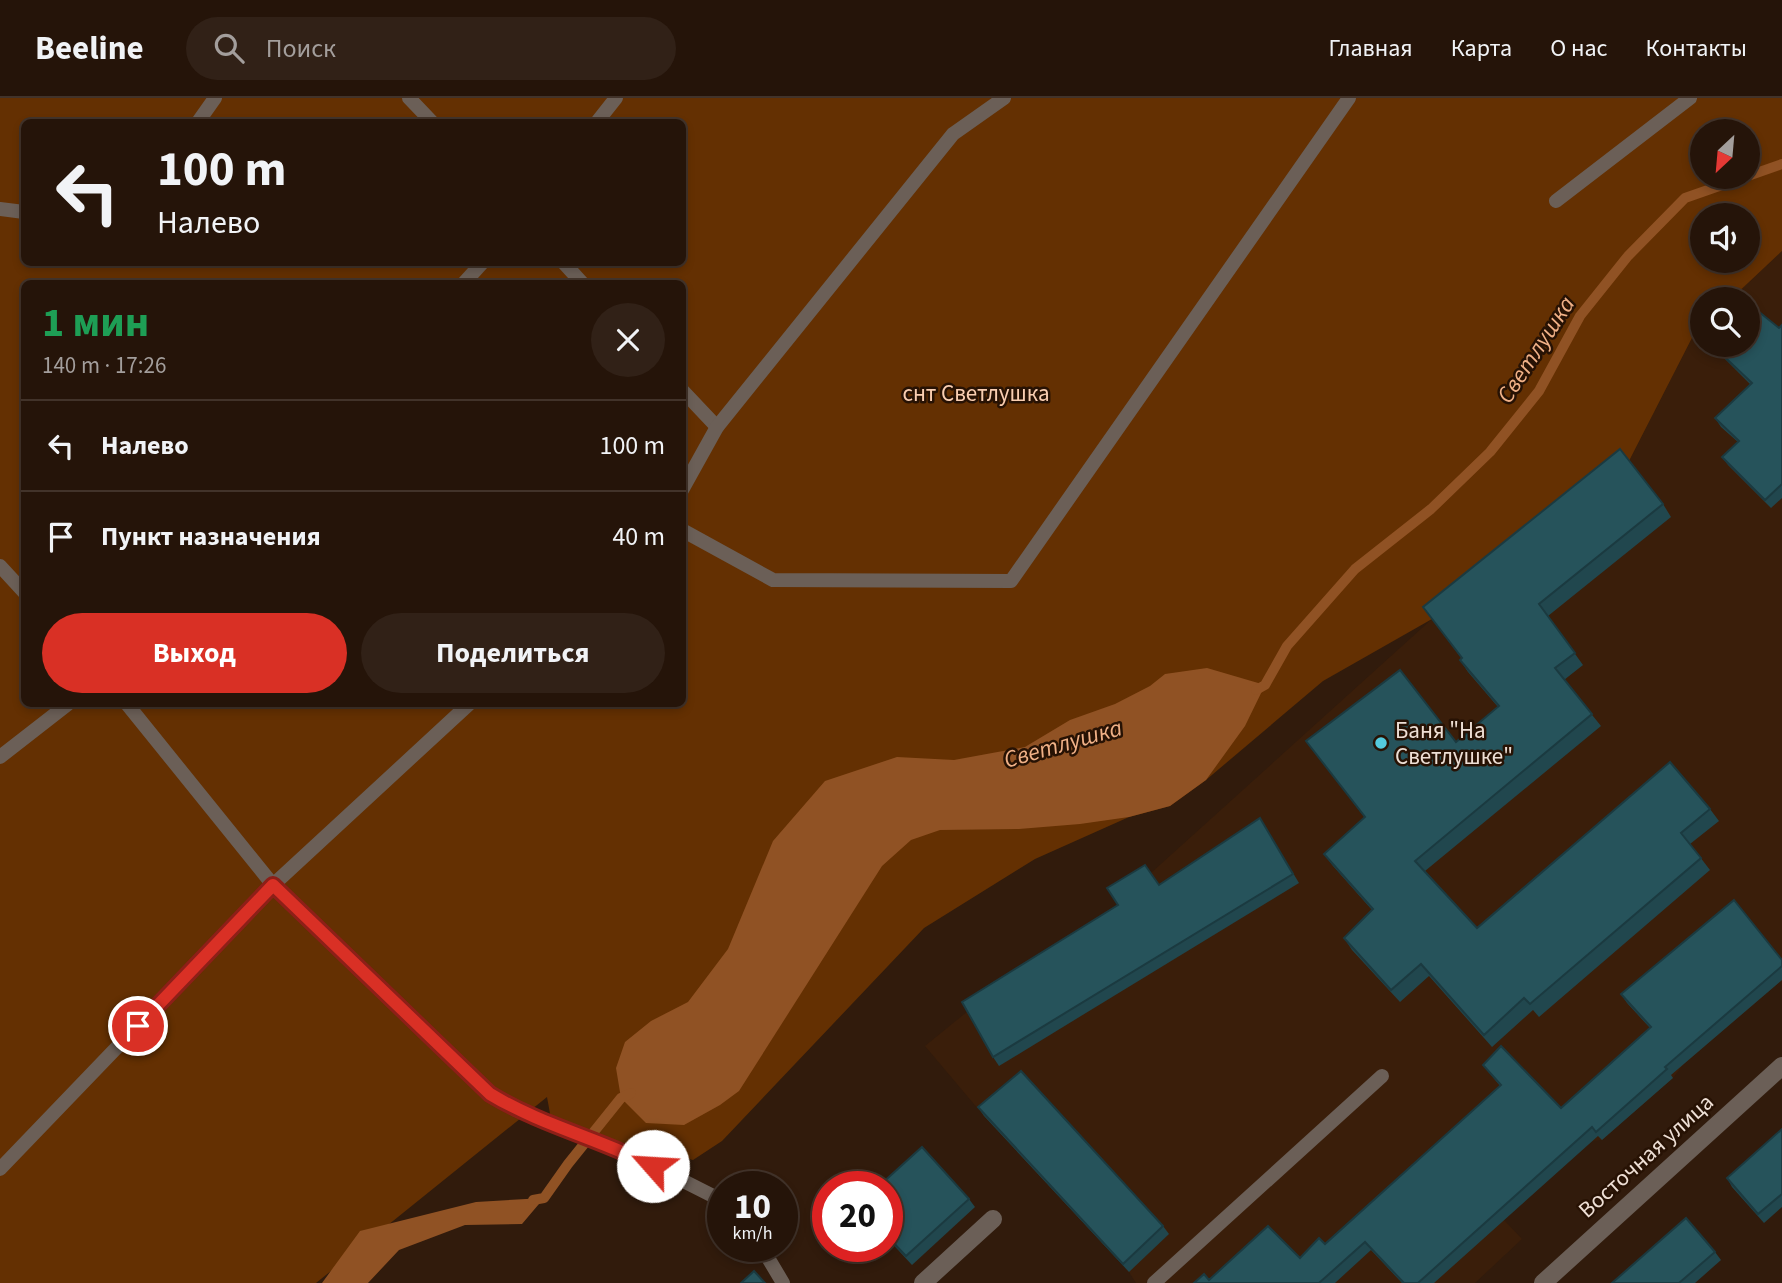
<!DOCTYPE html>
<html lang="ru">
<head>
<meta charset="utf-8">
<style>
	body { margin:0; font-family:"Source Sans 3",sans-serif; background:#312117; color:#f1f3f6; height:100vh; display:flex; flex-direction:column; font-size:26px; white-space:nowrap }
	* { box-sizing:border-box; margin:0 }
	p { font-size:23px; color:#a39e9c }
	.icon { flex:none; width:38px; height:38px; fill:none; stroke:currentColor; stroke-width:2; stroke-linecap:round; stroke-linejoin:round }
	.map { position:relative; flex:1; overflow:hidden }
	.details { position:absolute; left:21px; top:182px; width:665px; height:427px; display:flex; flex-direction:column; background:#251409; border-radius:10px; box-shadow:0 4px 10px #0003,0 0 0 2px #42332a }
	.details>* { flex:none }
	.top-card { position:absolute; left:21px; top:21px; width:665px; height:147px; border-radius:10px; box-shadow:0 4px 10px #0003,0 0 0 2px #42332a; background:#251409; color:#f1f3f6; overflow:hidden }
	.needle { width:46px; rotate:206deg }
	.controls { position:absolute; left:1690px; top:21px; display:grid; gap:14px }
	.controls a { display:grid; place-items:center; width:70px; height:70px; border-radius:50%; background:#251409; box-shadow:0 4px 10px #0003,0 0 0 2px #42332a; font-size:35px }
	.speed { position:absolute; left:707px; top:1073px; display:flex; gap:14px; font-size:35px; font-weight:700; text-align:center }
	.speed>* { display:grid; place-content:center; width:91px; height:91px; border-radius:50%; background:#251409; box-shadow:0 4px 10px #0003,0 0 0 2px #42332a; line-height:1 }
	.speed small { font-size:18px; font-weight:400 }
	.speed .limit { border:10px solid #d22; background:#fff; color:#111 }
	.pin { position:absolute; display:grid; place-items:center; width:60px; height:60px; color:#fff; margin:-30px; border:4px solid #fff; border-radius:50%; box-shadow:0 2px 7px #0007 }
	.me { position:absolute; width:77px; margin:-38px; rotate:296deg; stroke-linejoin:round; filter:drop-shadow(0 0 5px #0008) }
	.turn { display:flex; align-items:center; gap:24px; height:147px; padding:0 21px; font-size:32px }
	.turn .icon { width:91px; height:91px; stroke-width:2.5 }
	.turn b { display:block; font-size:49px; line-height:60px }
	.round { display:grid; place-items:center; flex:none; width:74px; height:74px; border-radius:37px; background:#312117 }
	.head { display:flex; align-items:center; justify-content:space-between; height:119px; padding:0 21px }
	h1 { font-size:42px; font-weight:700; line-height:52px; color:#1e9e55 }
	.primary-button { display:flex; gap:14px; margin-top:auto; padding:14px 21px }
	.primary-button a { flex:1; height:80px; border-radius:42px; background:#d93025; color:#fff; font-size:28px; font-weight:700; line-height:80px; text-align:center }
	.primary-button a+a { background:#312117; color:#f1f3f6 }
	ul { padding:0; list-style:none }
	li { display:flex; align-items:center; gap:21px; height:91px; padding:0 21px; border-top:2px solid #42332a }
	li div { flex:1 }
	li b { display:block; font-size:26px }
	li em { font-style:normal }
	header { display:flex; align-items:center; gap:42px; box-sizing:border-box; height:98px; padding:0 35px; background:#251409; border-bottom:2px solid #42332a }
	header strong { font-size:33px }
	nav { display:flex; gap:38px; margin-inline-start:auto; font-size:24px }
	.search { width:490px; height:63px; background:#312117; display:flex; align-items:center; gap:18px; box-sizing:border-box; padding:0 24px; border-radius:38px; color:#a39e9c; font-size:26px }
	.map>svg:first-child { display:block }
	.built { fill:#3a1e0a }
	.green { fill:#643002; fill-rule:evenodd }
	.water { fill:#905224 }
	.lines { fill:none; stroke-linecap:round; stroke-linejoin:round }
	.stream { stroke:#905224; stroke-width:10 }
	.service { stroke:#6b5f57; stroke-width:14 }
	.minor { stroke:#6b5f57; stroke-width:18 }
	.wall { fill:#21474e }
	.building { fill:#26535b; stroke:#1b3a40; stroke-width:2 }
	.route-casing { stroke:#8d1f18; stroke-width:18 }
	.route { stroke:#d93025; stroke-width:12 }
	.poi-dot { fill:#54cadd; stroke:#271204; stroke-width:2.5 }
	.labels { text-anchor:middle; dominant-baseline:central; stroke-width:5; stroke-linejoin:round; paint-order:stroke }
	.park-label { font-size:23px; fill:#faceb1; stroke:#271204 }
	.poi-label { font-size:23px; fill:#eedfd5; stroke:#271204; text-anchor:start }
	.street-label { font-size:23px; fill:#eedfd5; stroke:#271204 }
	.water-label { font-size:24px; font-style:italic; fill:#f1b187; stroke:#271204 }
</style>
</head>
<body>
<header>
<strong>Beeline</strong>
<div class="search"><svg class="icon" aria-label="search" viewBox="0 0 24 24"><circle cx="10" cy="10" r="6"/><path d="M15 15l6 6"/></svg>Поиск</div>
<nav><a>Главная</a><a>Карта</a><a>О нас</a><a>Контакты</a></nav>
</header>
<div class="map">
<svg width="1782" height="1185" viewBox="0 0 1782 1185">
	<rect width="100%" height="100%" fill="#311b0c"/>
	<polygon class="built" points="1782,153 1782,882 1683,967 1673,980 1602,1042 1591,1043 1503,1121 1522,1141 1475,1185 1136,1185 1129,1174 984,1018 925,948 968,913 1123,816 1113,799 1151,775 1432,521 1629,363 1694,236 1703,228 1703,247 1748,247 1748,201 1731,201"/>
	<path class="green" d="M 0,0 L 1782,0 L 1782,153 L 1731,201 L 1703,201 L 1703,228 L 1694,236 L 1629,363 L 1432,521 L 1323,583 L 1206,682 L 1170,708 L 1129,719 L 1035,761 L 924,830 L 722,1043 L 693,1062 L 591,1037 L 551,1021 L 547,999 L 316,1185 L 0,1185 ZM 24,24 L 682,24 L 682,164 L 24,164 ZM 1703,33 L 1748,33 L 1748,79 L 1703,79 ZM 1703,117 L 1748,117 L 1748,163 L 1703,163 ZM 24,186 L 682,186 L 682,606 L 24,606 Z"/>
	<g class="water">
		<polygon points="1207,570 1265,587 1245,628 1206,682 1170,708 1129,719 1080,726 1019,731 940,732 911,742 882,768 739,993 720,1007 684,1027 646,1025 621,1000 616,970 625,944 651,923 688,904 728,851 773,743 825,683 897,659 954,662 1025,649 1070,622 1115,606 1150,588 1165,576"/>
		<polygon points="544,1100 522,1126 465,1127 399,1152 368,1185 322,1185 360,1133 476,1104"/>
	</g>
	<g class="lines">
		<g class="stream">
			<polyline points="1256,592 1265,587 1287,548 1355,471 1431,411 1490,354 1539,293 1580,218 1628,158 1685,100 1782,66"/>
			<polyline points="533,1102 544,1100 568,1066 621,1000 631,995"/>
		</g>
		<g class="service">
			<polyline points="409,0 432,24"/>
			<polyline points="198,24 215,0"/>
			<polyline points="597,24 616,0"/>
			<polyline points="1556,103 1690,0"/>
			<polyline points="0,111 24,114"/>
			<polyline points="563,164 583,186"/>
			<polyline points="463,186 483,164"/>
			<polyline points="682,292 717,329"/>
			<polyline points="682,392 717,329 953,36 1004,0"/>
			<polyline points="682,432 773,482 1011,483 1349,0"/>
			<polyline points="0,468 24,494"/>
			<polyline points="127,606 273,787 490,996 516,1012 630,1056 723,1103"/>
			<polyline points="0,659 68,606"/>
			<polyline points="0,1071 273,787 469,606"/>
			<polyline points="761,1148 783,1185"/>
			<polyline points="1154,1185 1382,978"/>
		</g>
		<g class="minor">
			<polyline points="923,1185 993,1121"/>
			<polyline points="1543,1185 1782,968"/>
		</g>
	</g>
	<g class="wall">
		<polygon points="1782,227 1782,400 1771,410 1728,367 1722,359 1738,344 1721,329 1715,320 1750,286 1711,247 1748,247 1779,230"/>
		<polygon points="1663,406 1671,419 1548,518 1583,567 1564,582 1601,628 1425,773 1477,830 1710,711 1719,723 1690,746 1710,772 1539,919 1533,912 1492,949 1429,878 1400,904 1352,852 1344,840 1372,812 1333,768 1324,756 1365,720 1306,643 1456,644 1498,609 1468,574 1460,562 1462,561 1423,509"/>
		<polygon points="1260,720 1299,785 999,968 993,959"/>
		<polygon points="1782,862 1782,882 1671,977 1673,980 1602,1042 1598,1038 1434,1185 1402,1185 1371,1152 1335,1185 1194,1185 1300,1160 1325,1146 1500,988 1483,967 1561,1010 1650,930 1627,905 1621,896"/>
		<polygon points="978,1009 1163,1128 1169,1136 1129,1174 984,1018"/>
		<polygon points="1782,1031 1782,1109 1764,1125 1732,1089 1727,1080"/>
		<polygon points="887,1088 969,1101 975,1109 912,1167 887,1140"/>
		<polygon points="1715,1154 1721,1162 1695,1185 1612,1185"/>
	</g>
	<g class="building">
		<polygon points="1748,205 1779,230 1782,227 1782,386 1765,402 1722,359 1739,343 1715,320 1752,285 1712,247 1748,247"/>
		<polygon points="1620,351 1663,406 1539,506 1575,555 1555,570 1592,616 1415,763 1477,830 1670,664 1710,711 1681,735 1701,760 1530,906 1524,900 1484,937 1421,866 1391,892 1344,840 1373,811 1324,756 1365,719 1306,643 1400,572 1456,644 1499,608 1460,562 1462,560 1423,509"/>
		<polygon points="1260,720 1293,776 993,959 962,904 1118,807 1107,790 1145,767 1159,787"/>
		<polygon points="1734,802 1782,862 1782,868 1665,969 1667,971 1596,1034 1592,1029 1418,1185 1404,1185 1365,1144 1319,1185 1194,1185 1204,1176 1209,1182 1268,1128 1300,1160 1319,1140 1325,1146 1501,987 1483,967 1501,948 1561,1010 1651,929 1621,896"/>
		<polygon points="1021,973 1163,1128 1123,1166 978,1009"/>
		<polygon points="1782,1031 1782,1096 1758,1116 1727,1080"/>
		<polygon points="922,1049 969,1101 906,1158 887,1138 887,1088 879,1088"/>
		<polygon points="1686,1120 1715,1154 1679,1185 1612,1185"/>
		<polygon points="754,1173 765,1185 741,1185"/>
	</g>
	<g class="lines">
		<g class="route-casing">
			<path id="route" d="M 138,928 L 273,787 L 490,996 C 541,1027 600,1041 653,1068"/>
		</g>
		<use href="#route" class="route"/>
	</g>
	<circle class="poi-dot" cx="1381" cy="645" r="7"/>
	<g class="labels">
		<g class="park-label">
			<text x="976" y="295">снт Светлушка</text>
		</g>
		<g class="poi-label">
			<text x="1395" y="632">Баня "На<tspan x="1395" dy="26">Светлушке"</tspan></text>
		</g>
		<g class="street-label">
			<text transform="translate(1646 1058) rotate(-42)">Восточная улица</text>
		</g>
		<g class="water-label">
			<text transform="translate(1536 252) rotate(-57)">Светлушка</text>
			<text transform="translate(1063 646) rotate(-16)">Светлушка</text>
		</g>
	</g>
</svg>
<div class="controls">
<a><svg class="needle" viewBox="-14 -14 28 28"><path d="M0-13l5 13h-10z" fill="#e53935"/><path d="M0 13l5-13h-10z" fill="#a39e9c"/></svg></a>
<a><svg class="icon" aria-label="sound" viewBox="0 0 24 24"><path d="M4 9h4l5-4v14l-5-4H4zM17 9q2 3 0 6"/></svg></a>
<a><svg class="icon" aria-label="search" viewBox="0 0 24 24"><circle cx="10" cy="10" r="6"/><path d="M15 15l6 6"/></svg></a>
</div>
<div class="speed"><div>10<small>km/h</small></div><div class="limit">20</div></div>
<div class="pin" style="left:138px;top:928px;background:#d93025"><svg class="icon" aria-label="arrive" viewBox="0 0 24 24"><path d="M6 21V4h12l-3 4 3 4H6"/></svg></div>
<svg class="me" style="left:653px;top:1068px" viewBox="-20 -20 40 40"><circle r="19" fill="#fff"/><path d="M0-13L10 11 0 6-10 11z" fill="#d93025"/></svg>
<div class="top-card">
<div class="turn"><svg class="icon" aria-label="left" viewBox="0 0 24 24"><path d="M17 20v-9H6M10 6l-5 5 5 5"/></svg><div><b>100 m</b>Налево</div></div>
</div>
<section class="details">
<div class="head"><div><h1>1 мин</h1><p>140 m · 17:26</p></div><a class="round"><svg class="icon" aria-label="close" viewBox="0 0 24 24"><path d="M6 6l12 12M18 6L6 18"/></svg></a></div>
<ul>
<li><svg class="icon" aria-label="left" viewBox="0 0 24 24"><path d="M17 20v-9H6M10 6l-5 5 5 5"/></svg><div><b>Налево</b></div><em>100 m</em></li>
<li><svg class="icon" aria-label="arrive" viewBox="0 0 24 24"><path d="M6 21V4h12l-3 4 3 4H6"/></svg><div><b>Пункт назначения</b></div><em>40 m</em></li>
</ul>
<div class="primary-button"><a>Выход</a><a>Поделиться</a></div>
</section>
</div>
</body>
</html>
